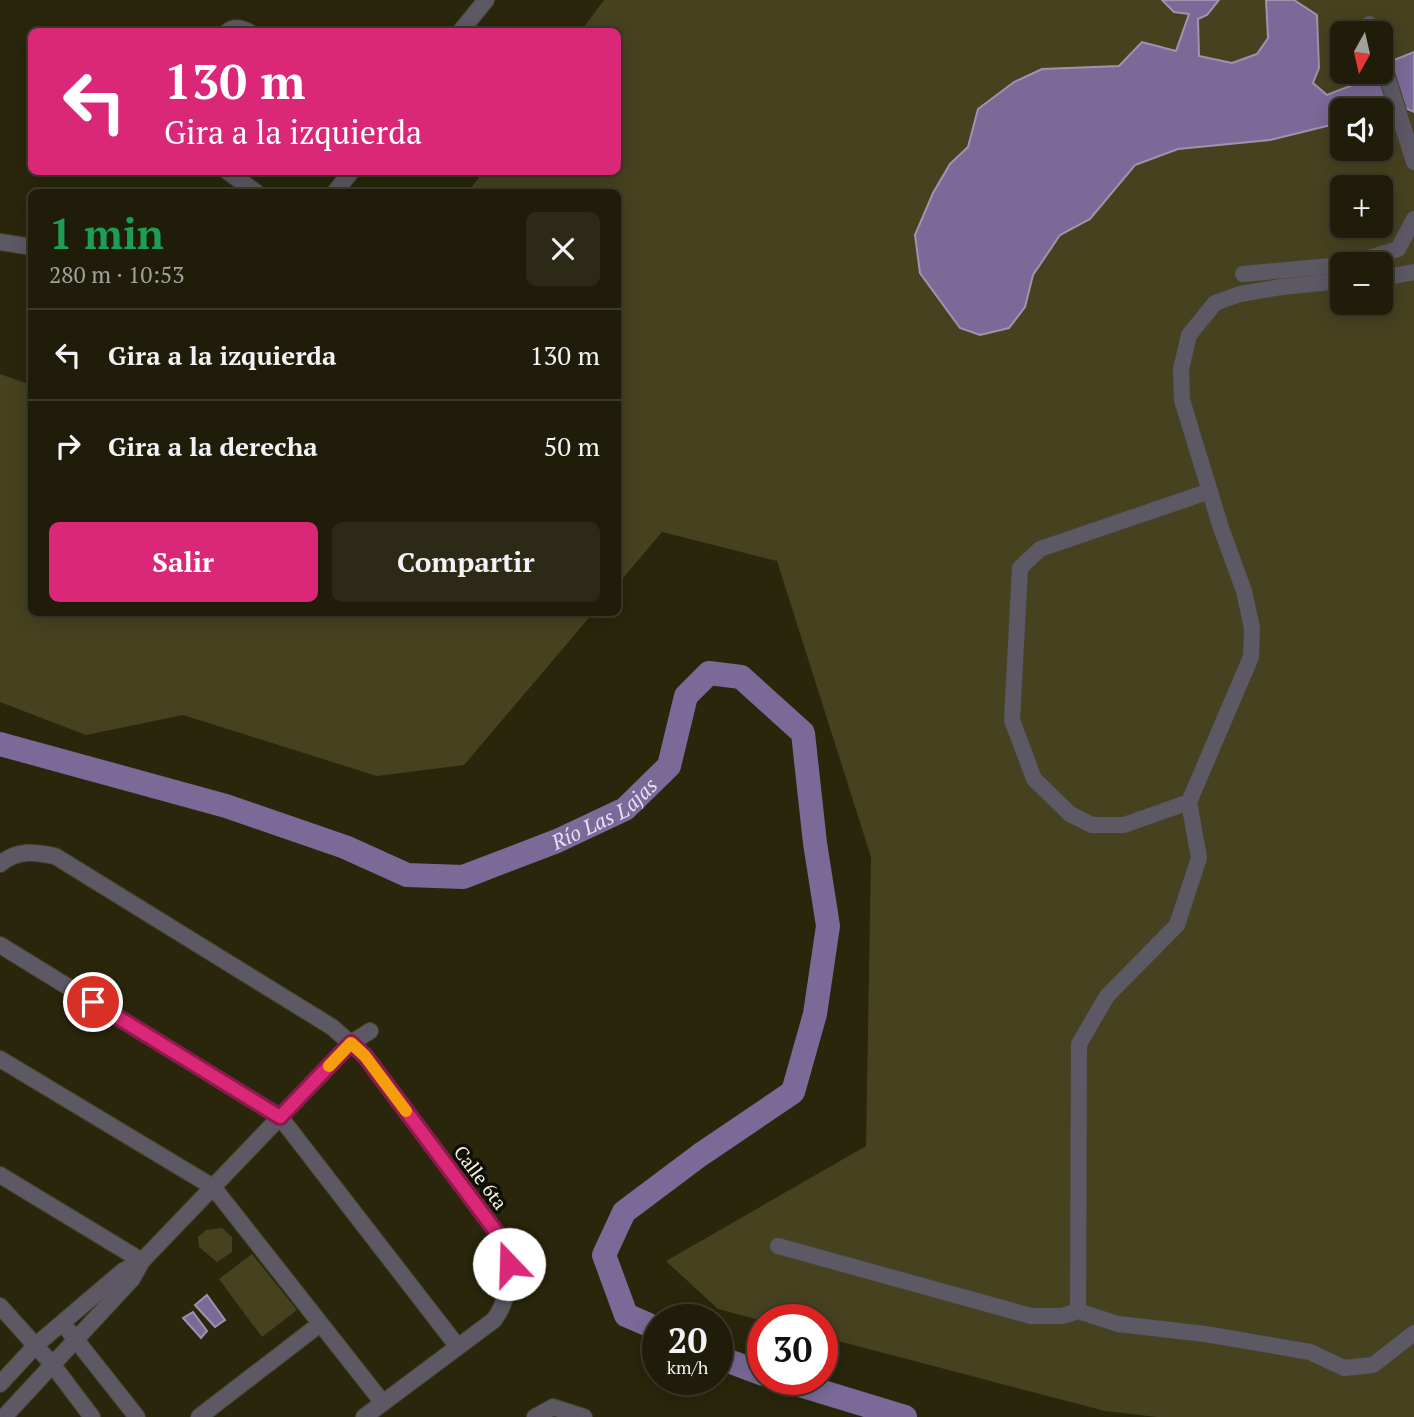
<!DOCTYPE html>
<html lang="es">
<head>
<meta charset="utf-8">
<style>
	body { margin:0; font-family:"PT Serif",serif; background:#2c2917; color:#f1f3f6; height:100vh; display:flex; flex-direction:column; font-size:26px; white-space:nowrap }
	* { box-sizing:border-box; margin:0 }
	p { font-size:23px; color:#a1a19c }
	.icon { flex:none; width:38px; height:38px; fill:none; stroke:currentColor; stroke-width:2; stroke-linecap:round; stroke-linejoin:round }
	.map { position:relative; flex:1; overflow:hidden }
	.sheet { position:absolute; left:28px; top:189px; width:593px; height:427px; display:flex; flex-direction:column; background:#1f1c09; border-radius:10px; box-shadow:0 4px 18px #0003,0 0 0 2px #3c3a2a }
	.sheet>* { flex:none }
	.top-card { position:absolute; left:28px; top:28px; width:593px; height:147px; border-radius:10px; box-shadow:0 4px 18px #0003,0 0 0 2px #3c3a2a; background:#db2777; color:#fff; overflow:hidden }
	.needle { width:46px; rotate:188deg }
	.fabs { position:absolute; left:1330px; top:21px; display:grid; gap:14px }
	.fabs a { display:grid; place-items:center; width:63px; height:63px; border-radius:10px; background:#1f1c09; box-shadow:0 4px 18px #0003,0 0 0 2px #3c3a2a; font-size:35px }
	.speed { position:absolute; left:642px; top:1304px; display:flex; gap:14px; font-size:35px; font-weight:700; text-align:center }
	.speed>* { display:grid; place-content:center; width:91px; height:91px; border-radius:50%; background:#1f1c09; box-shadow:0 4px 18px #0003,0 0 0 2px #3c3a2a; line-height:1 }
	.speed small { font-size:18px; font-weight:400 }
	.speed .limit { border:10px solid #d22; background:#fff; color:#111 }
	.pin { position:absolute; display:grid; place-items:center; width:60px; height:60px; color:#fff; margin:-30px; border:4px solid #fff; border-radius:50%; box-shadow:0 2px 7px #0007 }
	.me { position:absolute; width:77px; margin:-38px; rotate:339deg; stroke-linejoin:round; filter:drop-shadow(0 0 5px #0008) }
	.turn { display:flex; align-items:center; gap:24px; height:147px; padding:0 21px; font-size:32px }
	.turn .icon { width:91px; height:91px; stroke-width:2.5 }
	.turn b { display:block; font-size:49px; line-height:60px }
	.round { display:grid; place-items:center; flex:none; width:74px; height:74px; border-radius:10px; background:#2c2917 }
	.headline { display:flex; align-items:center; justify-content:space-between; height:119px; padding:0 21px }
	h1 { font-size:42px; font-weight:800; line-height:52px; color:#1e9e55 }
	.button { display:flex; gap:14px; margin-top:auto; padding:14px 21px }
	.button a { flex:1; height:80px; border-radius:10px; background:#db2777; color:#fff; font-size:28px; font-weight:800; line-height:80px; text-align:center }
	.button a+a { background:#2c2917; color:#f1f3f6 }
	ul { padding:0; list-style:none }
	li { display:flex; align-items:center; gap:21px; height:91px; padding:0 21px; border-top:2px solid #3c3a2a }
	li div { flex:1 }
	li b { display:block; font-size:26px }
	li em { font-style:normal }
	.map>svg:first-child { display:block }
	.green { fill:#464220; fill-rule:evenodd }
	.water { fill:#7b6a98; stroke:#a093af; stroke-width:2 }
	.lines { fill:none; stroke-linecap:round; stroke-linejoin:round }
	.river { stroke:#7b6a98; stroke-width:24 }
	.minor-casing { stroke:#46432a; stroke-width:18 }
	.minor { stroke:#5c5864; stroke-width:16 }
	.route-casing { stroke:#8e194d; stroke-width:18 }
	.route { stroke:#db2777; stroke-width:12 }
	.slow { stroke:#f59e0b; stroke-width:12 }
	.labels { text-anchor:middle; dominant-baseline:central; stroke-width:7; stroke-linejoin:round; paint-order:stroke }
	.street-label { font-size:19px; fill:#f5f4e4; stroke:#100f05 }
	.water-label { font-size:21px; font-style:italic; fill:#e6dcf9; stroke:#100f05 }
</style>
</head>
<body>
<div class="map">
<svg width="1414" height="1417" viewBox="0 0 1414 1417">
	<rect width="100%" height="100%" fill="#29260c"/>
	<g class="green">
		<path d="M 604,0 L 1414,0 L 1414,1417 L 1157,1417 L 1105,1411 L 823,1337 L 822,1320 L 763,1320 L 763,1321 L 718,1309 L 666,1261 L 866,1146 L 871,857 L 777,561 L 662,532 L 618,584 L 618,192 L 468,192 L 483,172 L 618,172 L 618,32 L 581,31 ZM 1342,33 L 1381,33 L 1381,72 L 1342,72 ZM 1342,110 L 1381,110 L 1381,149 L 1342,149 ZM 1342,187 L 1381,187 L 1381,226 L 1342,226 ZM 1342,264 L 1381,264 L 1381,303 L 1342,303 Z"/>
		<polygon points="0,374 31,385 32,612 593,613 464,765 377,776 183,715 86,735 0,702"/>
		<polygon points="222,1228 232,1237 232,1252 217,1262 199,1247 198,1237 206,1230"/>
		<polygon points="252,1254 297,1310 262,1337 219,1279"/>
	</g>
	<g class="water">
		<path d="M 1162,0 L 1219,0 L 1207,15 L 1198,19 L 1199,56 L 1232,63 L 1257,54 L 1268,38 L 1266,0 L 1294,0 L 1317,15 L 1319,68 L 1313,83 L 1327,95 C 1345,87 1387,75 1394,60 L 1414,52 L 1414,112 L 1386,99 L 1381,111 L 1342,110 L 1342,126 L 1327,126 L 1270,140 L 1178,149 L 1135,165 L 1090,219 L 1060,235 L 1033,275 L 1025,307 L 1009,328 L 980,335 L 960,328 L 920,273 L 915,235 L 933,193 L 950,164 L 968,147 L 978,109 L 1014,82 L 1042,69 L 1119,66 L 1142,42 L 1176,51 L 1189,14 L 1174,12 Z"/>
		<polygon points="207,1295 225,1320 215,1327 195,1305"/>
		<polygon points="193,1312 207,1331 201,1338 183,1318"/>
	</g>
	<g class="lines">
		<g class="river">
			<path id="s1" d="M 0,744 L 226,806 L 345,847 L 407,875 L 463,877 L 557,841 L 625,809 L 669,766 L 686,696 L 709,673 L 741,677 L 803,733 L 815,843 L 828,926 L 815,1014 L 793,1092 L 700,1155 L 624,1212 L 604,1255 L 626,1315 L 658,1329"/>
			<polyline points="718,1357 763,1374"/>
			<polyline points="780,1379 905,1417"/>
		</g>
		<g class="minor-casing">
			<g id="minor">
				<polyline points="1369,24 1373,33"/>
				<path d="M 227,32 C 234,26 241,28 249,32"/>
				<polyline points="460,32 486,0"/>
				<polyline points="1381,57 1414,162"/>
				<polyline points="228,172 256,192"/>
				<polyline points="335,192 351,172"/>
				<polyline points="0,242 32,247"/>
				<polyline points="1349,264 1398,249 1414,219"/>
				<polyline points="1243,274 1342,265"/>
				<polyline points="1381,278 1414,272"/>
				<polyline points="1189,802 1124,825 1092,825 1070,814 1034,779 1012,720 1020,568 1040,549 1210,491"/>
				<path d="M 0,864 C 18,849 33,852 55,856 L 332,1027 L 365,1056 L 509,1249 C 509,1274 510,1299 494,1320 L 364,1417"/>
				<polyline points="0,945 280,1117 458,1347"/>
				<polyline points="0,1059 213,1187 383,1403"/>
				<polyline points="0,1175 142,1261"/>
				<polyline points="778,1246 1031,1316 1062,1316 1078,1311 1118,1324 1205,1334 1310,1352 1344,1368 1373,1365 1414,1333"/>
				<polyline points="0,1306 52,1364 92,1417"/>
				<polyline points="1078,1311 1079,1044 1107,996 1177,925 1199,858 1189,802 1251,657 1252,628 1244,591 1221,528 1182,400 1181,369 1189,335 1215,303 1240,294 1281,287 1342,281"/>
				<polyline points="69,1331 137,1417"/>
				<polyline points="0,1384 36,1345 123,1271 142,1261"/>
				<polyline points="4,1417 132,1279 142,1261 351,1043 370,1031"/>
				<polyline points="199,1417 320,1324"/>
				<polyline points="535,1417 553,1407 584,1417"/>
			</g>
		</g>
		<use href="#minor" class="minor"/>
	</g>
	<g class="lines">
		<g class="route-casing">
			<polyline id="route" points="93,1002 280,1117 351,1043 365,1056 509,1249 509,1264"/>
		</g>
		<use href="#route" class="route"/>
		<polyline class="slow" points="329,1066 351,1043 365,1056 406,1111"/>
	</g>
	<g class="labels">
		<g class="street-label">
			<text transform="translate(481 1177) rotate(53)">Calle 6ta</text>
		</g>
		<g class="water-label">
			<text stroke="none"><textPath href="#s1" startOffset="640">Río Las Lajas</textPath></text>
		</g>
	</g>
</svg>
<div class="fabs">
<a><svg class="needle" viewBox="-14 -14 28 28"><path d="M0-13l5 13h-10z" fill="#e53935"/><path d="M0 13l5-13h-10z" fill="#a1a19c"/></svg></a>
<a><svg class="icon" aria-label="sound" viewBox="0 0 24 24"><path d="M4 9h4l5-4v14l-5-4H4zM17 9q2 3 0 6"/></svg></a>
<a>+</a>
<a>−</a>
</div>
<div class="speed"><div>20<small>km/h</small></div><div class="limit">30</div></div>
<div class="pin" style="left:93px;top:1002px;background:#d93025"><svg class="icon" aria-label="arrive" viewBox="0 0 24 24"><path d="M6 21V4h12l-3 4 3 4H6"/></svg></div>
<svg class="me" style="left:509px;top:1264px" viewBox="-20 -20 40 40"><circle r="19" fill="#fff"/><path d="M0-13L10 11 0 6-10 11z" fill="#db2777"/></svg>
<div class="top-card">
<div class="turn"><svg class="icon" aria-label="left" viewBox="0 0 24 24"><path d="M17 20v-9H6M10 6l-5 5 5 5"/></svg><div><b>130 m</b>Gira a la izquierda</div></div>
</div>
<section class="sheet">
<div class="headline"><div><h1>1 min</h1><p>280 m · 10:53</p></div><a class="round"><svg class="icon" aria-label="close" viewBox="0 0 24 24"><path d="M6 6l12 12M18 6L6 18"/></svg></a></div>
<ul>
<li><svg class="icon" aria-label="left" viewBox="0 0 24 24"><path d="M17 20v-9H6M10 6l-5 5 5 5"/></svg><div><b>Gira a la izquierda</b></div><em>130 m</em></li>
<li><svg class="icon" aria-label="right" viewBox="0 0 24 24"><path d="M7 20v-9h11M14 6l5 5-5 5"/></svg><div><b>Gira a la derecha</b></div><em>50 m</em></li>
</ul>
<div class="button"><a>Salir</a><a>Compartir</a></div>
</section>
</div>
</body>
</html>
